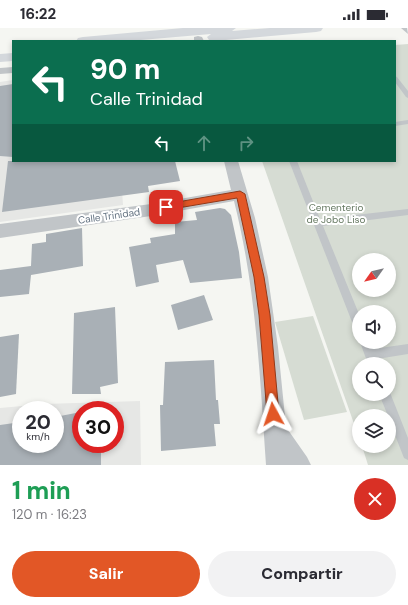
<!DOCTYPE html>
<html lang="es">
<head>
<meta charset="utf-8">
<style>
	body { margin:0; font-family:"DM Sans",sans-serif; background:#f2f2f3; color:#2b2b33; height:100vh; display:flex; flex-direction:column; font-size:15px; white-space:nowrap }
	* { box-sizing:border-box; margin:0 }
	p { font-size:13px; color:#7c7c81 }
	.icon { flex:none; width:22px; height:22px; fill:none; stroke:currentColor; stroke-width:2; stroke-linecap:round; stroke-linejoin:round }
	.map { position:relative; height:437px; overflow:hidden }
	.details { display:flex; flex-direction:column; background:#fff; flex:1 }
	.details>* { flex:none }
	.banner { position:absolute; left:12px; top:12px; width:384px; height:122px; border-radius:0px; box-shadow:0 2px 6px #0003; background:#0b6e4f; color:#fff; overflow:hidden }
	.needle { width:26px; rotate:236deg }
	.fabs { position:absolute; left:352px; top:225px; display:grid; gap:8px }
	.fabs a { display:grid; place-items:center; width:44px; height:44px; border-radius:50%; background:#fff; box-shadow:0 2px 6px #0003; font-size:20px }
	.speed { position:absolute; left:12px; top:373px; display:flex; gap:8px; font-size:20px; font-weight:700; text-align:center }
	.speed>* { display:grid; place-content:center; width:52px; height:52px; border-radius:50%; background:#fff; box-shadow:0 2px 6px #0003; line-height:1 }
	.speed small { font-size:10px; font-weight:400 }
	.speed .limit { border:6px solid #d22; background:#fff; color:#111 }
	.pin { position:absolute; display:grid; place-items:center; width:34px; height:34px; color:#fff; margin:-17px; border-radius:8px; box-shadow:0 2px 6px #0006 }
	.me { position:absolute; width:44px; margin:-22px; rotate:355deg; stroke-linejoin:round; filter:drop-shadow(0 0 3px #0008) }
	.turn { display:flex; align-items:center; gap:14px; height:84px; padding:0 12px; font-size:18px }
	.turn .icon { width:52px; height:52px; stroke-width:2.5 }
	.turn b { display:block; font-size:28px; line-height:34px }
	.lanes { display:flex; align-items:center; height:38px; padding:0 12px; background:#0003; justify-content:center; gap:20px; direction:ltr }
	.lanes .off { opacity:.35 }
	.round { display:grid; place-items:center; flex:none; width:42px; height:42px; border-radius:21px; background:#f2f2f3 }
	.overview { display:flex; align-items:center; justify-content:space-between; height:68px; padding:0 12px }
	h1 { font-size:24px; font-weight:800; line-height:30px; color:#1e9e55 }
	.cta { display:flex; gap:8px; margin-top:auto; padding:8px 12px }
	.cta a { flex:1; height:46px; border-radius:24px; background:#e25726; color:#fff; font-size:16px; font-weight:800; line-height:46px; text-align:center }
	.cta a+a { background:#f2f2f3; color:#2b2b33 }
	.status { display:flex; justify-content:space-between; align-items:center; height:28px; padding:0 20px; background:#fff; direction:ltr }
	.status svg { height:11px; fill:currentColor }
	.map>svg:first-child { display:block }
	.built { fill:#e6e7e5; fill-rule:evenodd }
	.green { fill:#d6dcd3; fill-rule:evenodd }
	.building { fill:#a9b0b6 }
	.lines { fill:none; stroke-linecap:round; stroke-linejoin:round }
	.lane { fill:#c1c5c8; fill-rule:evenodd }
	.street { fill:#c1c5c8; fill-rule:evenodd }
	.primary { fill:#d4d8dc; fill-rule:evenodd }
	.route { fill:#e25726; stroke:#933919 }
	.labels { text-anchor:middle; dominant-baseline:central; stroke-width:4; stroke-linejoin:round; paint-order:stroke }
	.park-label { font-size:10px; fill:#677a63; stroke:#fff }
	.street-label { font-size:10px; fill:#657483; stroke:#fff }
</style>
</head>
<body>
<div class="status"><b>16:22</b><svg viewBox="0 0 49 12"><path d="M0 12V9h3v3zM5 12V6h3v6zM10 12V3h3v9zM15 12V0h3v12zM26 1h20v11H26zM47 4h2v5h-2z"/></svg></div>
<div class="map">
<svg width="408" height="437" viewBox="0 0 408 437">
	<rect width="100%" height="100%" fill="#f5f6f2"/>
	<g class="built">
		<polygon points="13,52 13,133 120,133 123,177 0,194 0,54"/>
		<path d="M 140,373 L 141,437 L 0,437 L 0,380 L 44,376 ZM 21,382 L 55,382 L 55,416 L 21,416 ZM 81,382 L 115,382 L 115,416 L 81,416 Z"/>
	</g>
	<g class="green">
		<path d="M 408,16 L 408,437 L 368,437 L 362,418 L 389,418 L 389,388 L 359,388 L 359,410 L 262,133 L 395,133 L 395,17 ZM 359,232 L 389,232 L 389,262 L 359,262 ZM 359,284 L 389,284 L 389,314 L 359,314 ZM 359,336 L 389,336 L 389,366 L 359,366 Z"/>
		<polygon points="313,288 347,384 304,392 275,294"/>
	</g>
	<g class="building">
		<polygon points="13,56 13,129 0,128 0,58"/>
		<polygon points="8,133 175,133 180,153 148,158 149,164 2,184"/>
		<polygon points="220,180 225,181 231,187 239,224 242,250 190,255 183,232 156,237 159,254 136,259 129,219 151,215 150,210 175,206 175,194 197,192 195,184"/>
		<polygon points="82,200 83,238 31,247 29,266 0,269 0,242 31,238 32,216 46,214 46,206"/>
		<polygon points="204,267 213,292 178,302 171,277"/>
		<polygon points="115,279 118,355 100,359 101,366 72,366 74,285"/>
		<polygon points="19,306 16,366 0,369 0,309"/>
		<polygon points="214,332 216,372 218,372 220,396 214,396 216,418 161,423 160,377 163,377 165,334"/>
		<polygon points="81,384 81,416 101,416 101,437 0,437 0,397 21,394 21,416 55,416 55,389"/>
	</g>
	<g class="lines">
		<g class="lane">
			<polygon points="401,0 407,0 408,6"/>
			<polygon points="395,48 397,49 408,63 408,70 406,69 395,54"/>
			<polygon points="408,92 408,96 395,98 395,94"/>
			<polygon points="289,133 297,133 320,191 408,181 408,187 323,198 359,286 359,304 355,302 354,299"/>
			<polygon points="360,314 370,314 373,321 408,316 408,326 377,331 378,336 368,336"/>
			<polygon points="389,362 408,410 408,432 404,430 389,392 389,388 388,388 379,366 389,366"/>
		</g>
		<g class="street">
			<polygon points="198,8 202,9 204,13 194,13 194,9"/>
			<polygon points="13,39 13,45 0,46 0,40"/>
			<path d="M 224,133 L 238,133 L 255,190 L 268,249 L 278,319 L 286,399 L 307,429 L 311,437 L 266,437 C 260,348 256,260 234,173 L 151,188 L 0,210 L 0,196 L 151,176 L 231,162 Z"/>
		</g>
		<g class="primary">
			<polygon points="183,0 236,0 232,3 270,0 323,0 321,3 316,4 215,13 209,12 207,9 211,6 129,13 76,13 78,10 83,9"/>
			<polygon points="13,25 13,33 0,34 0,26"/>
		</g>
	</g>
	<polygon class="route" points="240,163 245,166 264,249 270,287 279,386 277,390 273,392 269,390 267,386 259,287 254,249 237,170 166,182 162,179 166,176"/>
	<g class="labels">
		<g class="park-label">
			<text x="336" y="179">Cementerio<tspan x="336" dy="12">de Jobo Liso</tspan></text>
		</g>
		<g class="street-label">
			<text transform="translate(109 188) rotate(-8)">Calle Trinidad</text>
		</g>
	</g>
</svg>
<div class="fabs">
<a><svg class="needle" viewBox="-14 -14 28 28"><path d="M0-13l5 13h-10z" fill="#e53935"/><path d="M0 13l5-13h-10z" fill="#7c7c81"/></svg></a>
<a><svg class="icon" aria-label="sound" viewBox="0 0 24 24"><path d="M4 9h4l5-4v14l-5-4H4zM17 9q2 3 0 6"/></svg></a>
<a><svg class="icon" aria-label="search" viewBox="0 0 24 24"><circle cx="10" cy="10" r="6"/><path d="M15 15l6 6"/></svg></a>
<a><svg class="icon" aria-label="layers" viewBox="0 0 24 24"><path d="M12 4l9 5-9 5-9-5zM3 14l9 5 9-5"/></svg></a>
</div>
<div class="speed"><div>20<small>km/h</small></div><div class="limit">30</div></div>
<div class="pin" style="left:166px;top:179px;background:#d93025"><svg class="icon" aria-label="arrive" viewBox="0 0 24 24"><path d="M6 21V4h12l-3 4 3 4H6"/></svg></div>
<svg class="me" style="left:273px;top:386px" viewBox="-20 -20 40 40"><path d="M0-17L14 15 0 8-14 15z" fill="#e25726" stroke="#fff" stroke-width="4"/></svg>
<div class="banner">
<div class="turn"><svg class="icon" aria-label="left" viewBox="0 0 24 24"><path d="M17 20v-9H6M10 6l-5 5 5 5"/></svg><div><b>90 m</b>Calle Trinidad</div></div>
<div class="lanes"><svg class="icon" aria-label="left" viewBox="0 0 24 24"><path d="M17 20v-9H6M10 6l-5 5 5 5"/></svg><svg class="icon off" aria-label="ahead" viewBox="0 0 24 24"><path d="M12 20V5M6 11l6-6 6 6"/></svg><svg class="icon off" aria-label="right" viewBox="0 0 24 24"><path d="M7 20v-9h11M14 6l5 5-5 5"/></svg></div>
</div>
</div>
<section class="details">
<div class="overview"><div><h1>1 min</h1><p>120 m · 16:23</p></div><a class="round" style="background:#d93025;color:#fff"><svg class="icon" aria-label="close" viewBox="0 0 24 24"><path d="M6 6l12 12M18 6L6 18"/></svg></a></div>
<div class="cta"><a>Salir</a><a>Compartir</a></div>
</section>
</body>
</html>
